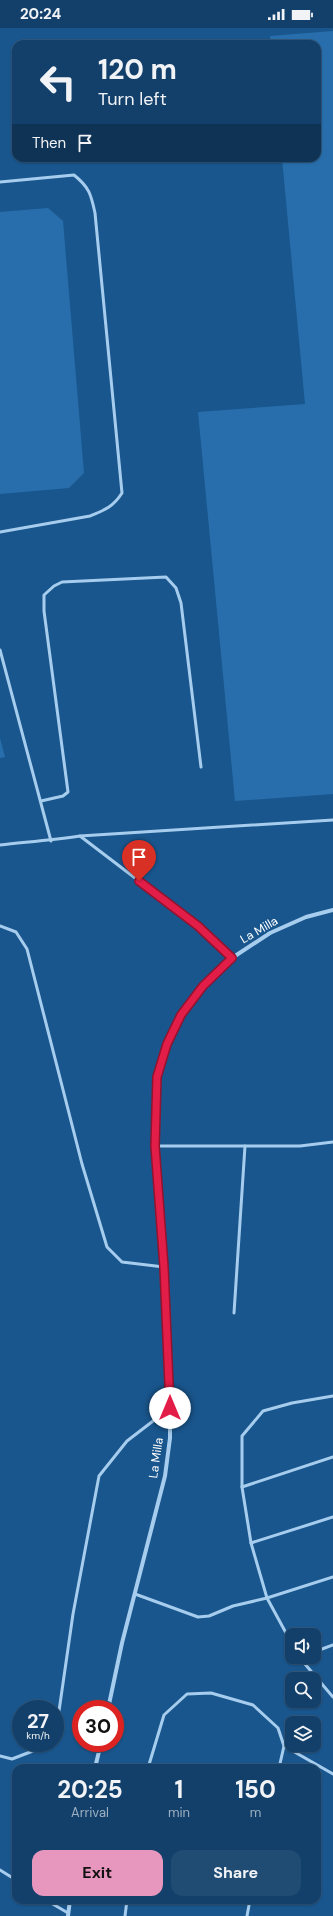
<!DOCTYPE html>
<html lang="en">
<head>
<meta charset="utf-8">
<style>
	body { margin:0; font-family:"DM Sans",sans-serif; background:#204b72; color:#f1f3f6; height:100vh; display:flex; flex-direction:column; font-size:15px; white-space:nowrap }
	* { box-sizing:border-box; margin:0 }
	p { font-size:13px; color:#9dafc1 }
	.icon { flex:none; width:22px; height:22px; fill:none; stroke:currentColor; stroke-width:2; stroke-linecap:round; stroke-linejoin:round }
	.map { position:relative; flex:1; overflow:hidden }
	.panel { position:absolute; left:12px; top:1736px; width:309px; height:140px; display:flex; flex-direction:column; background:#13406a; border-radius:12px; box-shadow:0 1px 3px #0004,0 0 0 1px #32597e }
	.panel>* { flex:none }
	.banner { position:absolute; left:12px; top:12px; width:309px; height:122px; border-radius:12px; box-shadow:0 1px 3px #0004,0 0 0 1px #32597e; background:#13406a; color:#f1f3f6; overflow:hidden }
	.controls { position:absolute; left:285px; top:1600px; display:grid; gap:8px }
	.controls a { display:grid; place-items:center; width:36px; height:36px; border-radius:8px; background:#13406a; box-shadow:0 1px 3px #0004,0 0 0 1px #32597e; font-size:20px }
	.speed { position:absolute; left:12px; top:1672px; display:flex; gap:8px; font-size:20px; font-weight:700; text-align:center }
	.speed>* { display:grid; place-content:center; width:52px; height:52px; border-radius:50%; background:#13406a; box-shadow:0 1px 3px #0004,0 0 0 1px #32597e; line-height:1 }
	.speed small { font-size:10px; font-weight:400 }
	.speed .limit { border:6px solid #d22; background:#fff; color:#111 }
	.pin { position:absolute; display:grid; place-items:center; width:34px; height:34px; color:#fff; margin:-41px -17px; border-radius:50% 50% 50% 0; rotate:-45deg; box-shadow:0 0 4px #0007 }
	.pin .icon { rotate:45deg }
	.me { position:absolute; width:44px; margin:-22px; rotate:0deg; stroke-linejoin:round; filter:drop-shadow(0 0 3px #0008) }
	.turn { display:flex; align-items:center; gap:14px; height:84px; padding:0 20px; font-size:18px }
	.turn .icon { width:52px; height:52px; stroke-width:2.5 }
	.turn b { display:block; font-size:28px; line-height:34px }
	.then { display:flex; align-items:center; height:38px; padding:0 20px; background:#0003; gap:8px; font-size:15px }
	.eta { display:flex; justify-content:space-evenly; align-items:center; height:68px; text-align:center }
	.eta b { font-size:24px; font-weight:700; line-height:28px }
	.primary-button { display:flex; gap:8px; margin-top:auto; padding:8px 20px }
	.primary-button a { flex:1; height:46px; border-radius:12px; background:#e797bd; color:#111; font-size:16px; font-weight:700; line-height:46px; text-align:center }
	.primary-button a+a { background:#204b72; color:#f1f3f6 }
	.status { display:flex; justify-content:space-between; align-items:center; height:28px; padding:0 20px; background:#13406a; direction:ltr }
	.status svg { height:11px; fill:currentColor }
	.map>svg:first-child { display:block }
	.building { fill:#286eac }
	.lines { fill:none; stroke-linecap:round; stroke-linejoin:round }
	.lane { stroke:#a6cdee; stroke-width:3 }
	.street { stroke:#a6cdee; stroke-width:4 }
	.route-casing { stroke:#92132f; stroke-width:10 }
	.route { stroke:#e11d48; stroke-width:7 }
	.labels { text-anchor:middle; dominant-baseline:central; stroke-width:4; stroke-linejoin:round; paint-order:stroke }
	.street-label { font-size:12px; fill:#fff; stroke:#19568d }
</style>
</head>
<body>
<div class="status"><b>20:24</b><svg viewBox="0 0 49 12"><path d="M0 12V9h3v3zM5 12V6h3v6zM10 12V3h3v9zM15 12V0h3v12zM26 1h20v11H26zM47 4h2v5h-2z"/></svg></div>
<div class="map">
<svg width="333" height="1888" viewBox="0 0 333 1888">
	<rect width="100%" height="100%" fill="#19568d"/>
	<g class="building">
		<polygon points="333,3 333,766 235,773 198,384 305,376 282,130 317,130 317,16 271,16 270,8"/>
		<polygon points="48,180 63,193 84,445 69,460 0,466 0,184"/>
		<polygon points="0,710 5,729 0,730"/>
	</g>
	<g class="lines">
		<g class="lane">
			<path d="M 0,154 L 74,147 C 89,159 91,166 95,185 L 122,465 C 113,479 105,482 90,488 L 0,504"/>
			<polyline points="0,622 51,813"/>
			<polyline points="41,773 63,768 68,764 44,583 44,567 54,558 62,554 166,549 176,560 181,575 201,739"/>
			<polyline points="80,808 333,792"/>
			<path d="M 0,817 C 27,814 53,812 80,808 L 198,898 L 232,930"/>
			<polyline points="0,898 16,904 27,921 82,1136 107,1219 122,1234 164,1239"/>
			<polyline points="155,1118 300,1118 333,1114"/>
			<polyline points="234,1285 245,1118"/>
			<polyline points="242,1459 333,1429"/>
			<polyline points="251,1515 333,1489"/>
			<polyline points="135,1566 198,1589 209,1588 233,1578 267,1570 333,1549"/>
			<polyline points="292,1616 267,1570 251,1515 242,1459 242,1408 263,1383 292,1375 333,1368"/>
			<polyline points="314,1624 333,1617"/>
			<polyline points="299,1629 333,1669"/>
			<polyline points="55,1690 59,1683 73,1586 99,1448 127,1413 170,1380"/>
			<polyline points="284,1718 333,1746"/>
			<polyline points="0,1728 12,1731 38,1721 41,1715"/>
			<polyline points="148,1740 164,1687 187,1666 211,1665 253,1677 278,1700 284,1718 279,1740"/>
			<polyline points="0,1842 16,1852"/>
			<polyline points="46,1872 68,1885"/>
			<polyline points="125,1888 127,1872"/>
			<polyline points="247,1888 250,1872"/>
		</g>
		<g class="street">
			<polyline points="108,1681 122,1615 165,1448 170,1410 170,1349 164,1239 155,1118 157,1049 167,1016 181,987 203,958 232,930 270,905 306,889 333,882"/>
			<polyline points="95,1740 101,1715"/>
			<polyline points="68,1888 70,1872"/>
		</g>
	</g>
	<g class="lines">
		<g class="route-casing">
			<polyline id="route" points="139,853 198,898 232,930 203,958 181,987 167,1016 157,1049 155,1118 164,1239 170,1380"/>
		</g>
		<use href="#route" class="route"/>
	</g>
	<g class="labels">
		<g class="street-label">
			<text transform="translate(259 902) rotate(-30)">La Milla</text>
			<text transform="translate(156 1430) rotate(-82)">La Milla</text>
		</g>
	</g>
</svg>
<div class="controls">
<a><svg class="icon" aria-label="sound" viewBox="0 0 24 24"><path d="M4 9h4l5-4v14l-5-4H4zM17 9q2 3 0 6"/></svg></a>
<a><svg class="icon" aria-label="search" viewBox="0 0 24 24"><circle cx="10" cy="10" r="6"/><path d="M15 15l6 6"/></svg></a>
<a><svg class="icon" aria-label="layers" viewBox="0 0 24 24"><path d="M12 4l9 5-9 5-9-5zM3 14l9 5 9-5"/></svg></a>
</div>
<div class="speed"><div>27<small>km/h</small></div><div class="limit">30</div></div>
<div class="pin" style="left:139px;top:853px;background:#d93025"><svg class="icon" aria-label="arrive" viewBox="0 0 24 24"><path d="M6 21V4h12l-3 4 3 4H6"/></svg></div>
<svg class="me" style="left:170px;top:1380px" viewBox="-20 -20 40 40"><circle r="19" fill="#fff"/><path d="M0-13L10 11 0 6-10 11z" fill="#e11d48"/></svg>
<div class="banner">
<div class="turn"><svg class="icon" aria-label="left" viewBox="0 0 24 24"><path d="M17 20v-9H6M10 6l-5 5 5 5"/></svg><div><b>120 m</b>Turn left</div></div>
<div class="then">Then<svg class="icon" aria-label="arrive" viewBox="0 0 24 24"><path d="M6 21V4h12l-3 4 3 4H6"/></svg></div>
</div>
<section class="panel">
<div class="eta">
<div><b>20:25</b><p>Arrival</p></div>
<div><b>1</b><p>min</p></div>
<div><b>150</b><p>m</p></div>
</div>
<div class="primary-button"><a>Exit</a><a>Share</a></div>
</section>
</div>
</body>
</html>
